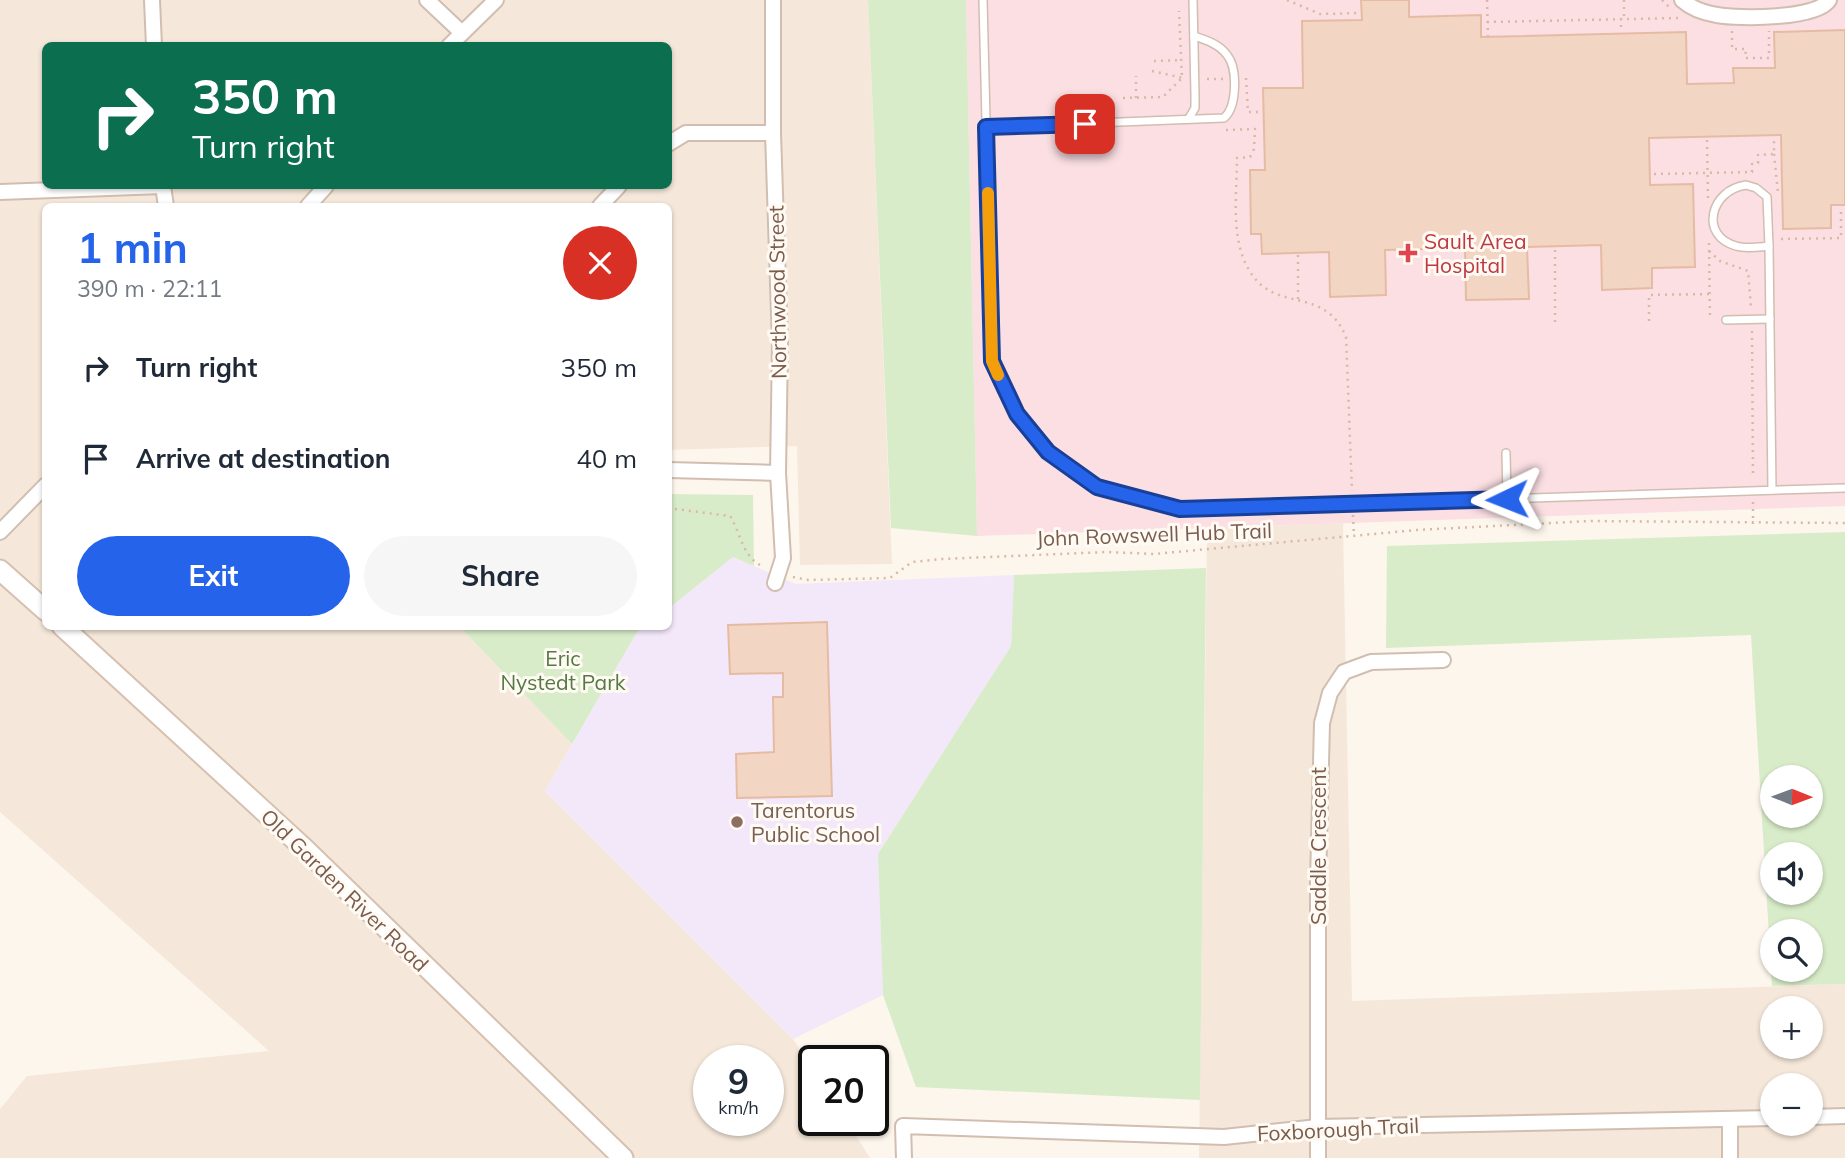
<!DOCTYPE html>
<html lang="en">
<head>
<meta charset="utf-8">
<style>
	body { margin:0; font-family:Mulish,sans-serif; background:#f6f6f7; color:#1f2937; height:100vh; display:flex; flex-direction:column; font-size:26px; white-space:nowrap }
	* { box-sizing:border-box; margin:0 }
	p { font-size:23px; color:#747a83 }
	.icon { flex:none; width:38px; height:38px; fill:none; stroke:currentColor; stroke-width:2; stroke-linecap:round; stroke-linejoin:round }
	.map { position:relative; flex:1; overflow:hidden }
	.details { position:absolute; left:42px; top:203px; width:630px; height:427px; display:flex; flex-direction:column; background:#fff; border-radius:10px; box-shadow:0 2px 5px #0004 }
	.details>* { flex:none }
	.top-card { position:absolute; left:42px; top:42px; width:630px; height:147px; border-radius:10px; box-shadow:0 2px 5px #0004; background:#0b6e4f; color:#fff; overflow:hidden }
	.needle { width:46px; rotate:91deg }
	.fabs { position:absolute; left:1760px; top:765px; display:grid; gap:14px }
	.fabs a { display:grid; place-items:center; width:63px; height:63px; border-radius:50%; background:#fff; box-shadow:0 2px 5px #0004; font-size:35px }
	.speed { position:absolute; left:693px; top:1045px; display:flex; gap:14px; font-size:35px; font-weight:700; text-align:center }
	.speed>* { display:grid; place-content:center; width:91px; height:91px; border-radius:50%; background:#fff; box-shadow:0 2px 5px #0004; line-height:1 }
	.speed small { font-size:18px; font-weight:400 }
	.speed .limit { border:4px solid #111; border-radius:10px; background:#fff; color:#111 }
	.pin { position:absolute; display:grid; place-items:center; width:60px; height:60px; color:#fff; margin:-30px; border-radius:14px; box-shadow:0 4px 10px #0006 }
	.me { position:absolute; width:77px; margin:-38px; rotate:268deg; stroke-linejoin:round; filter:drop-shadow(0 0 5px #0008) }
	.turn { display:flex; align-items:center; gap:24px; height:147px; padding:0 35px; font-size:32px }
	.turn .icon { width:91px; height:91px; stroke-width:2.5 }
	.turn b { display:block; font-size:49px; line-height:60px }
	.round { display:grid; place-items:center; flex:none; width:74px; height:74px; border-radius:37px; background:#f6f6f7 }
	.head { display:flex; align-items:center; justify-content:space-between; height:119px; padding:0 35px }
	h1 { font-size:42px; font-weight:700; line-height:52px; color:#2563eb }
	.button { display:flex; gap:14px; margin-top:auto; padding:14px 35px }
	.button a { flex:1; height:80px; border-radius:42px; background:#2563eb; color:#fff; font-size:28px; font-weight:700; line-height:80px; text-align:center }
	.button a+a { background:#f6f6f7; color:#1f2937 }
	ul { padding:0; list-style:none }
	li { display:flex; align-items:center; gap:21px; height:91px; padding:0 35px }
	li div { flex:1 }
	li b { display:block; font-size:26px }
	li em { font-style:normal }
	.map>svg:first-child { display:block }
	.residential { fill:#f5e8da; fill-rule:evenodd }
	.education { fill:#f3e8fa }
	.medical { fill:#fbdfe3 }
	.green { fill:#d8ecc9; fill-rule:evenodd }
	.building { fill:#f3d5c3; stroke:#e6bba3; stroke-width:2 }
	.lines { fill:none; stroke-linecap:round; stroke-linejoin:round }
	.lane-casing { stroke:#d1beb0; stroke-width:10 }
	.street-casing { stroke:#d1beb0; stroke-width:18 }
	.secondary-casing { stroke:#d6c0b0; stroke-width:23 }
	.path { stroke:#d9b8a5; stroke-width:2.5; stroke-dasharray:2 5; stroke-linecap:butt }
	.lane { stroke:#fff; stroke-width:7 }
	.street { stroke:#fff; stroke-width:14 }
	.secondary { stroke:#fff; stroke-width:19 }
	.route-casing { stroke:#184099; stroke-width:18 }
	.route { stroke:#2563eb; stroke-width:12 }
	.slow { stroke:#f59e0b; stroke-width:12 }
	.health-dot { fill:#e0444e; stroke:#fffaf3; stroke-width:2.5 }
	.education-dot { fill:#8d6e63; stroke:#fffaf3; stroke-width:2.5 }
	.labels { text-anchor:middle; dominant-baseline:central; stroke-width:6; stroke-linejoin:round; paint-order:stroke }
	.health-label { font-size:21px; fill:#be3a42; stroke:#fffaf3; text-anchor:start }
	.street-label { font-size:21px; fill:#7a5c4d; stroke:#fffaf3 }
	.park-label { font-size:21px; fill:#537a41; stroke:#fffaf3 }
	.education-label { font-size:21px; fill:#785e54; stroke:#fffaf3; text-anchor:start }
</style>
</head>
<body>
<div class="map">
<svg width="1845" height="1158" viewBox="0 0 1845 1158">
	<rect width="100%" height="100%" fill="#fdf6ec"/>
	<g class="residential">
		<path d="M 0,0 L 868,0 L 892,564 L 800,565 L 797,446 L 669,450 L 668,206 L 46,206 L 46,626 L 460,627 L 572,744 L 545,791 L 793,1039 L 814,1071 L 814,1120 L 846,1120 L 870,1158 L 0,1158 L 0,1109 L 27,1076 L 269,1051 L 0,812 ZM 46,46 L 668,46 L 668,186 L 46,186 ZM 709,1060 L 768,1060 L 768,1120 L 709,1120 Z"/>
		<path d="M 1343,523 L 1352,1001 L 1845,984 L 1845,1158 L 1199,1158 L 1207,528 ZM 1773,1008 L 1811,1008 L 1811,1046 L 1773,1046 ZM 1773,1085 L 1811,1085 L 1811,1124 L 1773,1124 Z"/>
	</g>
	<polygon class="education" points="733,557 796,584 1014,575 1011,646 878,854 883,995 793,1039 545,791 637,632 644,627 668,626 669,608"/>
	<polygon class="medical" points="966,0 1845,0 1845,506 977,536"/>
	<g class="green">
		<polygon points="868,0 966,0 977,536 891,528"/>
		<polygon points="669,494 753,495 754,566 733,557 669,608"/>
		<path d="M 1845,532 L 1845,984 L 1772,986 L 1751,635 L 1386,648 L 1387,546 ZM 1773,777 L 1811,777 L 1811,816 L 1773,816 ZM 1773,854 L 1811,854 L 1811,892 L 1773,892 ZM 1811,931 L 1811,970 L 1773,970 L 1773,931 Z"/>
		<polygon points="1206,568 1200,1100 916,1087 883,995 878,854 1011,646 1014,575"/>
		<polygon points="460,627 644,627 637,632 572,744"/>
	</g>
	<g class="building">
		<polygon points="1361,0 1409,0 1409,17 1481,15 1481,37 1686,32 1687,84 1734,83 1733,68 1775,68 1774,32 1845,30 1845,205 1831,205 1831,228 1783,229 1781,135 1649,138 1650,185 1693,184 1695,267 1652,268 1652,288 1602,290 1601,245 1527,247 1529,299 1466,300 1465,248 1385,250 1386,295 1330,297 1329,252 1262,254 1261,234 1251,234 1250,170 1265,170 1263,88 1303,88 1302,21 1362,20"/>
		<polygon points="827,622 832,796 737,798 736,754 774,752 773,697 783,697 783,673 730,674 728,625"/>
	</g>
	<g class="lines">
		<g class="lane-casing">
			<g id="lane">
				<path d="M 983,0 L 992,361 C 1012,412 1046,462 1097,487 C 1121,499 1154,502 1180,509 L 1845,488"/>
				<polyline points="1189,118 1195,108 1195,95 1193,0"/>
				<path d="M 987,127 L 1224,118 C 1237,107 1238,68 1227,55 C 1219,44 1206,40 1194,36"/>
				<path d="M 1746,185 L 1756,188 L 1767,197 L 1769,246 C 1759,247 1746,249 1736,246 C 1699,236 1710,190 1746,185 Z"/>
				<polyline points="1769,246 1772,490"/>
				<polyline points="1726,320 1770,319"/>
				<polyline points="1506,453 1507,499"/>
			</g>
		</g>
		<g class="street-casing">
			<g id="street">
				<polyline points="152,0 154,46"/>
				<polyline points="427,0 461,32"/>
				<polyline points="773,0 773,133 780,344 778,473 783,558 775,583"/>
				<path d="M 1682,0 C 1692,9 1705,13 1717,15 C 1739,19 1818,19 1829,0"/>
				<polyline points="449,46 496,0"/>
				<polyline points="668,144 686,133 773,133"/>
				<polyline points="163,186 166,206"/>
				<polyline points="0,192 163,186"/>
				<polyline points="308,206 326,186"/>
				<polyline points="600,206 619,186"/>
				<polyline points="668,470 778,473"/>
				<polyline points="0,532 46,485"/>
				<polyline points="1811,1117 1845,1116"/>
				<polyline points="1730,1119 1730,1158"/>
				<polyline points="904,1158 903,1126 1224,1137 1318,1127 1773,1118"/>
				<polyline points="1318,1158 1318,882 1322,723 1330,693 1344,672 1371,662 1443,660"/>
			</g>
		</g>
		<g class="secondary-casing">
			<g id="secondary">
				<polyline points="0,570 46,611"/>
				<polyline points="62,626 306,850 623,1158"/>
			</g>
		</g>
		<g class="path">
			<polyline points="1287,0 1320,14 1361,13"/>
			<polyline points="1487,0 1488,36"/>
			<polyline points="1624,0 1624,18"/>
			<polyline points="1662,0 1669,7"/>
			<polyline points="1621,18 1621,31"/>
			<polyline points="1487,22 1680,18"/>
			<polyline points="1732,31 1732,49 1746,49 1745,58 1769,58 1769,31"/>
			<polyline points="1154,61 1181,60"/>
			<polyline points="1152,71 1183,78"/>
			<polyline points="1246,78 1248,112 1263,112"/>
			<polyline points="1207,79 1225,79"/>
			<polyline points="1123,98 1163,97 1182,78 1179,11"/>
			<polyline points="1136,98 1136,76"/>
			<path d="M 1226,130 L 1255,129 L 1254,149 L 1250,157 L 1237,158 C 1237,194 1230,238 1249,270 C 1275,315 1324,284 1346,337 L 1352,491"/>
			<polyline points="1707,140 1708,198"/>
			<polyline points="1774,154 1778,193"/>
			<polyline points="1654,174 1752,172 1752,164 1758,163 1758,155 1774,154 1774,137"/>
			<polyline points="1781,239 1841,238 1841,207"/>
			<polyline points="1709,243 1710,320"/>
			<polyline points="1555,250 1555,323"/>
			<polyline points="1709,251 1720,261 1748,271 1751,307"/>
			<polyline points="1298,255 1298,301"/>
			<polyline points="1649,321 1649,295 1710,294"/>
			<polyline points="1752,331 1753,478"/>
			<polyline points="1753,502 1753,524"/>
			<path d="M 668,508 L 730,516 C 741,533 742,558 764,567"/>
			<polyline points="1353,515 1354,536"/>
			<polyline points="793,577 808,580 890,578 912,562 942,559 1107,552 1154,554 1417,530 1590,521 1845,523"/>
		</g>
		<use href="#lane" class="lane"/>
		<use href="#street" class="street"/>
		<use href="#secondary" class="secondary"/>
	</g>
	<g class="lines">
		<g class="route-casing">
			<polyline id="route" points="1085,124 986,127 992,361 1017,414 1048,452 1097,487 1180,509 1507,499"/>
		</g>
		<use href="#route" class="route"/>
		<polyline class="slow" points="988,193 992,361 998,375"/>
	</g>
	<path class="health-dot" d="M1404.5 242.5h7v7h7v7h-7v7h-7v-7h-7v-7h7z"/>
	<circle class="education-dot" cx="737" cy="822" r="7"/>
	<g class="labels">
		<g class="health-label">
			<text x="1424" y="241">Sault Area<tspan x="1424" dy="24">Hospital</tspan></text>
		</g>
		<g class="street-label">
			<text transform="translate(777 292) rotate(-91)">Northwood Street</text>
			<text transform="translate(1154 534) rotate(-2)">John Rowswell Hub Trail</text>
			<text transform="translate(1318 846) rotate(-90)">Saddle Crescent</text>
			<text transform="translate(345 890) rotate(44)">Old Garden River Road</text>
			<text transform="translate(1338 1129) rotate(-3)">Foxborough Trail</text>
		</g>
		<g class="park-label">
			<text x="563" y="658">Eric<tspan x="563" dy="24">Nystedt Park</tspan></text>
		</g>
		<g class="education-label">
			<text x="751" y="810">Tarentorus<tspan x="751" dy="24">Public School</tspan></text>
		</g>
	</g>
</svg>
<div class="fabs">
<a><svg class="needle" viewBox="-14 -14 28 28"><path d="M0-13l5 13h-10z" fill="#e53935"/><path d="M0 13l5-13h-10z" fill="#747a83"/></svg></a>
<a><svg class="icon" aria-label="sound" viewBox="0 0 24 24"><path d="M4 9h4l5-4v14l-5-4H4zM17 9q2 3 0 6"/></svg></a>
<a><svg class="icon" aria-label="search" viewBox="0 0 24 24"><circle cx="10" cy="10" r="6"/><path d="M15 15l6 6"/></svg></a>
<a>+</a>
<a>−</a>
</div>
<div class="speed"><div>9<small>km/h</small></div><div class="limit">20</div></div>
<div class="pin" style="left:1085px;top:124px;background:#d93025"><svg class="icon" aria-label="arrive" viewBox="0 0 24 24"><path d="M6 21V4h12l-3 4 3 4H6"/></svg></div>
<svg class="me" style="left:1507px;top:499px" viewBox="-20 -20 40 40"><path d="M0-17L14 15 0 8-14 15z" fill="#2563eb" stroke="#fff" stroke-width="4"/></svg>
<div class="top-card">
<div class="turn"><svg class="icon" aria-label="right" viewBox="0 0 24 24"><path d="M7 20v-9h11M14 6l5 5-5 5"/></svg><div><b>350 m</b>Turn right</div></div>
</div>
<section class="details">
<div class="head"><div><h1>1 min</h1><p>390 m · 22:11</p></div><a class="round" style="background:#d93025;color:#fff"><svg class="icon" aria-label="close" viewBox="0 0 24 24"><path d="M6 6l12 12M18 6L6 18"/></svg></a></div>
<ul>
<li><svg class="icon" aria-label="right" viewBox="0 0 24 24"><path d="M7 20v-9h11M14 6l5 5-5 5"/></svg><div><b>Turn right</b></div><em>350 m</em></li>
<li><svg class="icon" aria-label="arrive" viewBox="0 0 24 24"><path d="M6 21V4h12l-3 4 3 4H6"/></svg><div><b>Arrive at destination</b></div><em>40 m</em></li>
</ul>
<div class="button"><a>Exit</a><a>Share</a></div>
</section>
</div>
</body>
</html>
